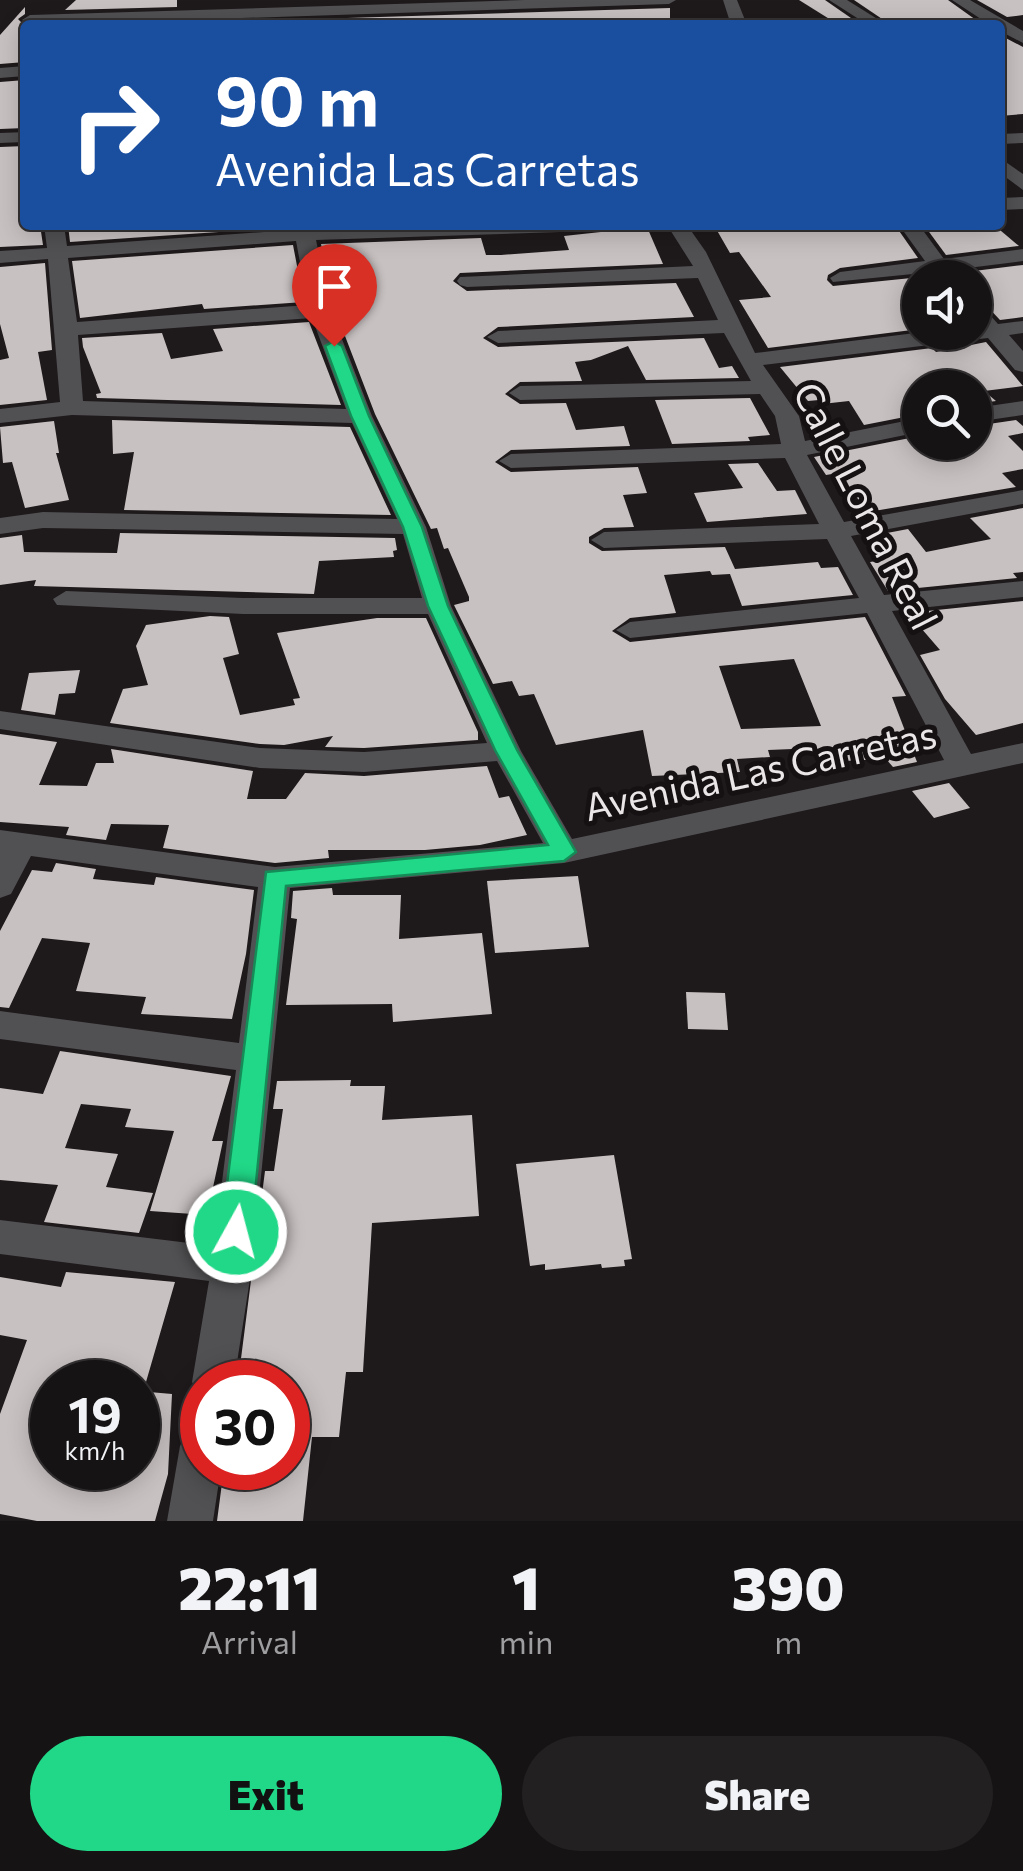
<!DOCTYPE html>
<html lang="en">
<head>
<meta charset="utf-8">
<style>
	body { margin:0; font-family:Commissioner,sans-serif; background:#232022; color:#f1f3f6; height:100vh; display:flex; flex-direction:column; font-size:38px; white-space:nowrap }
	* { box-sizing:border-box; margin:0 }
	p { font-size:32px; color:#9e9ea0 }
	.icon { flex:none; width:55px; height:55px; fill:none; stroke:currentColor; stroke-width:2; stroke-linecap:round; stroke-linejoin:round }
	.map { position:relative; height:1521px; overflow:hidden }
	.side { display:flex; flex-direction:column; background:#161314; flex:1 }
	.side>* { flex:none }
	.top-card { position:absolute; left:20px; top:20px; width:985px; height:210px; border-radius:10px; box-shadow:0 5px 25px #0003,0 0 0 2px #353234; background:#1a4fa0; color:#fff; overflow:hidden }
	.buttons { position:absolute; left:902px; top:260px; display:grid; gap:20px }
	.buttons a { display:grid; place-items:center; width:90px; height:90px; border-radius:50%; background:#161314; box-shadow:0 5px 25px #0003,0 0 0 2px #353234; font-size:50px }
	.speed { position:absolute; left:30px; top:1360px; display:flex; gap:20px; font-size:50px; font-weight:700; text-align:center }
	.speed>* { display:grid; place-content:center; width:130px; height:130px; border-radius:50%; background:#161314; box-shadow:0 5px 25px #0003,0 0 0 2px #353234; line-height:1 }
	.speed small { font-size:25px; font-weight:400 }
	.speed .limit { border:15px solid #d22; background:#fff; color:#111 }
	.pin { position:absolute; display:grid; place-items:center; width:85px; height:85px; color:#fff; margin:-102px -42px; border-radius:50% 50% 50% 0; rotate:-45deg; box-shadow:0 0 10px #0007 }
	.pin .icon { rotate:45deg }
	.me { position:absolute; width:110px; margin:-55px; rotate:7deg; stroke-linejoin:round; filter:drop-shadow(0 0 8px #0008) }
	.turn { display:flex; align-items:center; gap:35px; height:210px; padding:0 30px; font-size:45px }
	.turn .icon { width:130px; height:130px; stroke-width:2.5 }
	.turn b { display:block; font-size:70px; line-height:85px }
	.eta { display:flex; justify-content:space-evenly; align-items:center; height:170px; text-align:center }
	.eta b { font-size:60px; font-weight:800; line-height:70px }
	.primary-button { display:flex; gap:20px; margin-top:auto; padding:20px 30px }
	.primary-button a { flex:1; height:115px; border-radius:60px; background:#20d887; color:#111; font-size:40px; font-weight:800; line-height:115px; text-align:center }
	.primary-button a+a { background:#232022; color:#f1f3f6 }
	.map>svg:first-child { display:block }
	.building { fill:#c8c1c1; fill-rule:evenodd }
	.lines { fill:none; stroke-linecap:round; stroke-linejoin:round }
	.minor { fill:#515052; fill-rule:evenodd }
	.route { fill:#20d887; stroke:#158c58; stroke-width:2.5 }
	.labels { text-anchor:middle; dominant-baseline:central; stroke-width:10; stroke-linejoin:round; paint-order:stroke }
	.street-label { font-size:38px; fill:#eae6e8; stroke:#151012 }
</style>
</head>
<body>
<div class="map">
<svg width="1023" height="1521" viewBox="0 0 1023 1521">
	<rect width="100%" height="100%" fill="#1e191b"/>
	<g class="building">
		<polygon points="76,0 177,0 177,7 65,10"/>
		<polygon points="799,0 825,0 861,25 839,25"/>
		<polygon points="854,0 948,0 983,25 891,25"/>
		<polygon points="977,0 1023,0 1023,15 1007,17"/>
		<polygon points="25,7 25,14 18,19 25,26 25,62 0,64 0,35"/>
		<polygon points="670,8 670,25 349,25 347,18"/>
		<polygon points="1000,35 1023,47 1023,114 1000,116"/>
		<polygon points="25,80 25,128 0,129 0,82"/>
		<polygon points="25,146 25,225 40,225 43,245 0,247 0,147"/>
		<polygon points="68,225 110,225 111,230 153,225 323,225 70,242"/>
		<polygon points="738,225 895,225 918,258 840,268 828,275 827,280 833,286 931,276 920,278 920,329 768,348 739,300 771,297 739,252 730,253 715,227"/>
		<polygon points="924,225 994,225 1019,246 946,255"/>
		<path d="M 647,227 L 663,264 L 460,273 L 453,281 L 467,291 L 676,283 L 694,317 L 498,327 L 483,338 L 498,347 L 704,338 L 719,368 L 732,366 L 739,378 L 646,380 L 628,346 L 591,360 L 575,362 L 582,381 L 520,382 L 505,394 L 520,404 L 566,403 L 576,430 L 624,426 L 630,446 L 511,450 L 495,462 L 511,472 L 638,467 L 647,493 L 623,495 L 634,527 L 604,528 L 589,537 L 589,543 L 602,551 L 725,547 L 735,569 L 818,562 L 821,568 L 838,567 L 853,595 L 742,606 L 730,574 L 712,575 L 710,571 L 664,575 L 676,613 L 630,618 L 612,631 L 630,642 L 865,617 L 906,696 L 892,697 L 917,762 L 893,767 L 886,759 L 822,762 L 817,748 L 768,750 L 770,757 L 737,759 L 740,772 L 652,776 L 643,730 L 556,745 L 534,694 L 519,696 L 512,681 L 493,684 L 454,605 L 469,601 L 469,597 L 448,548 L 444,549 L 437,528 L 431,529 L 375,414 L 335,310 L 321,244 L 481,238 L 486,255 L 501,255 L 569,250 L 564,236 ZM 794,659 L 821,726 L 741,729 L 719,666 Z"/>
		<polygon points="293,245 304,302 204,309 202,304 80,318 72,261"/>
		<polygon points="45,263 52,350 38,352 47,400 0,405 0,360 9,358 0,324 0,267"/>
		<polygon points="1023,265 1023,317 1000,320 985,304 975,301 975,278 960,278 958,273"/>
		<polygon points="309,322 341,405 97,398 96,394 101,393 83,347 82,338 162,333 171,359 223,351 213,329"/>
		<polygon points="986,342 1023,386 984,391 996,401 975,404 975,388 920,388 920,414 864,425 849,401 822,404 819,400 808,401 780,367 932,348 936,352"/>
		<polygon points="750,398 770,435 748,437 750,441 672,444 655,400"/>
		<polygon points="112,420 350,427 391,515 124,510 134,452 113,454"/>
		<polygon points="1016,420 1023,426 1023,433 1008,436 1023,451 1023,469 1002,473 1016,487 868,512 838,473 826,475 814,457 920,436 920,442 975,442 975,426"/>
		<polygon points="54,421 59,453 56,453 69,500 25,508 12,462 3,463 0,427"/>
		<polygon points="758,463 777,491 795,490 807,514 707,522 694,493 743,488 728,464"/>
		<polygon points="1023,508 1023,572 1013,573 1017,578 888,591 870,562 884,560 866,537 908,529 926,552 991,539 970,518"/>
		<polygon points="120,533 395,538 397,550 393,551 394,557 319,561 314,594 34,586 36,580 0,585 0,538 22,535 24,552 117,553"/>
		<polygon points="1023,601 1023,723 976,735 945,699 920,655 940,650 908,613"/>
		<polygon points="210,616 229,617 239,654 223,658 240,715 295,705 293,699 300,698 277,633 377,618 426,618 478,732 478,740 364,748 325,747 333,736 284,745 260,744 110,723 123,689 148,685 136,646 146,625"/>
		<polygon points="80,670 75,693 59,694 55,715 21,710 29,673"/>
		<polygon points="0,734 57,742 39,785 87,786 96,763 114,763 111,749 253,771 247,799 286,799 305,773 364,776 487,766 499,798 509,796 527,835 480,845 425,850 328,850 329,858 275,863 163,848 169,825 111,824 106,840 66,835 69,827 0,822"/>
		<polygon points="949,783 970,808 934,818 912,791"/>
		<polygon points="56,863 96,869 93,879 154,885 156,877 254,890 246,954 232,1019 141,1014 146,997 76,991 90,943 42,938 9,1008 0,1007 0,931 32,870 52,872"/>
		<polygon points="578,876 589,947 495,953 487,881"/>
		<polygon points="332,888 333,895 401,895 399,939 482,933 492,1014 393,1022 392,1004 286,1005 297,919 291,918 293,891"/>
		<polygon points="686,992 725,993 728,1030 688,1029"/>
		<polygon points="60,1051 231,1076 212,1141 223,1141 207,1215 150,1211 174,1131 125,1127 131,1109 81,1104 65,1148 118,1154 106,1187 153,1193 139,1233 44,1222 58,1185 0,1180 0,1088 43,1094"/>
		<polygon points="351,1080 350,1086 385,1086 382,1120 472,1115 479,1216 372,1223 363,1372 346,1372 339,1437 312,1437 303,1521 217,1521 224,1468 288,1468 288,1382 238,1382 265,1171 274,1171 283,1109 273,1109 277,1081"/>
		<polygon points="614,1155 632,1259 624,1260 625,1266 602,1268 601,1264 545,1270 545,1264 530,1266 516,1164"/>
		<polygon points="66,1272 175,1282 146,1382 52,1382 52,1468 138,1468 138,1391 172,1394 168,1474 155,1521 37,1521 0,1514 0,1414 27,1340 0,1335 0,1277 61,1287"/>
	</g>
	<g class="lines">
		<g class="minor">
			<polygon points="525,0 676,0 669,4 30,25 22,20 30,15"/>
			<polygon points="723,0 737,0 747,25 731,25"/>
			<polygon points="829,0 847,0 887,25 868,25"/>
			<polygon points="952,0 970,0 1023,31 1023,43 1000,31 1000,25 990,25"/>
			<polygon points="25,66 25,76 0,78 0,68"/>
			<polygon points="25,132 25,142 0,143 0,133"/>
			<polygon points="1023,133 1023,143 1000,144 1000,134"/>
			<polygon points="1000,158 1023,174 1023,190 1000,173"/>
			<polygon points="1023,197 1023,209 1000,210 1000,198"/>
			<path d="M 44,225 L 64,225 L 67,246 L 305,229 L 600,225 L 590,231 L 316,240 L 331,311 L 372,416 L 426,527 L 451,606 L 521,751 L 572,839 L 944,760 L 867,613 L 630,638 L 616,630 L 630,622 L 859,598 L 827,539 L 604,548 L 591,540 L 604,532 L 819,524 L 785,458 L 511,468 L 499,461 L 511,454 L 781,444 L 775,416 L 760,394 L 520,400 L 509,393 L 520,386 L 751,381 L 724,333 L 498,343 L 487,337 L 498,331 L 718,320 L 698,278 L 467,287 L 460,285 L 457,281 L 460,277 L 693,266 L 667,225 L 687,225 L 706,252 L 755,353 L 923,332 L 975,332 L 975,304 L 982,306 L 998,324 L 1023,321 L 1023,333 L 1009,335 L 1023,351 L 1023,372 L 1015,370 L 988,338 L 763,365 L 799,416 L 805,441 L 920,418 L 920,432 L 807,455 L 844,522 L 1023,490 L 1023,504 L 851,536 L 884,595 L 1023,581 L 1023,597 L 892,611 L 971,754 L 1023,743 L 1023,763 L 564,863 L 290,888 L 252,1266 L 234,1382 L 202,1382 L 202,1398 L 192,1382 L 209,1281 L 0,1254 L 0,1220 L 214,1246 L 236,1070 L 0,1039 L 0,1011 L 239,1043 L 258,887 L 31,856 L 11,894 L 0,898 L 0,830 L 275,867 L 543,843 L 497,761 L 364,772 L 260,768 L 0,729 L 0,711 L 260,748 L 364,752 L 487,743 L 428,614 L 243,614 L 57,605 L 53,599 L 66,591 L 243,598 L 422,598 L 403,534 L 43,528 L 0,534 L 0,518 L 43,512 L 397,519 L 352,423 L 72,415 L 0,423 L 0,409 L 60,402 L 48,259 L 0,263 L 0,251 L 47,248 ZM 296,241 L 308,305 L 77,322 L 68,258 ZM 312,318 L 346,409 L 83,401 L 78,335 Z"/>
			<polygon points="899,225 919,225 944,259 1023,249 1023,261 952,270 957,278 936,278 933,272 833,282 830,278 840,272 925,261"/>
			<polygon points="1023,401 1023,415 975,422 975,408"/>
			<polygon points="202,1425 202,1468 221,1468 213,1521 167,1521 180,1446 187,1431"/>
		</g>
	</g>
	<polygon class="route" points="334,341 342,346 369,416 422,527 448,606 517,750 576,852 564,861 286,886 251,1232 246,1241 236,1245 225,1241 221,1232 266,872 548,845 495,750 428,606 403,527 351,416 325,346"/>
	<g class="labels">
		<g class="street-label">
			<text transform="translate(867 505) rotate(63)">Calle Loma Real</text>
			<text transform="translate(760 769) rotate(-12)">Avenida Las Carretas</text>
		</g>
	</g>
</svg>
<div class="buttons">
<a><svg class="icon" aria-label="sound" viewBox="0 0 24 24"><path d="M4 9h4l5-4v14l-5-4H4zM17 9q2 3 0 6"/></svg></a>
<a><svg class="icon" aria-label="search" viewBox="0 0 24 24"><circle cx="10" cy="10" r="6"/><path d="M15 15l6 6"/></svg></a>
</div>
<div class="speed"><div>19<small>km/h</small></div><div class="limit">30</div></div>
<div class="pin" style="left:334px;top:346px;background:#d93025"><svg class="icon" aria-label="arrive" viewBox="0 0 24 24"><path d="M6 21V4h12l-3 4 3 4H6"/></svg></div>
<svg class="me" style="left:236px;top:1232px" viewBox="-20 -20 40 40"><circle r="17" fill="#20d887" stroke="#fff" stroke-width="3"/><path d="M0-11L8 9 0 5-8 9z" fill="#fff"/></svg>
<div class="top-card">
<div class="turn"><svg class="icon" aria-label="right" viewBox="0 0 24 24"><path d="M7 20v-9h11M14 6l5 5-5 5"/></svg><div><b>90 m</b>Avenida Las Carretas</div></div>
</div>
</div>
<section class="side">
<div class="eta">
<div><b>22:11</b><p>Arrival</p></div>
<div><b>1</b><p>min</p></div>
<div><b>390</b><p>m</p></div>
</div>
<div class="primary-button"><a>Exit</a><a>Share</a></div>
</section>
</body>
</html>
